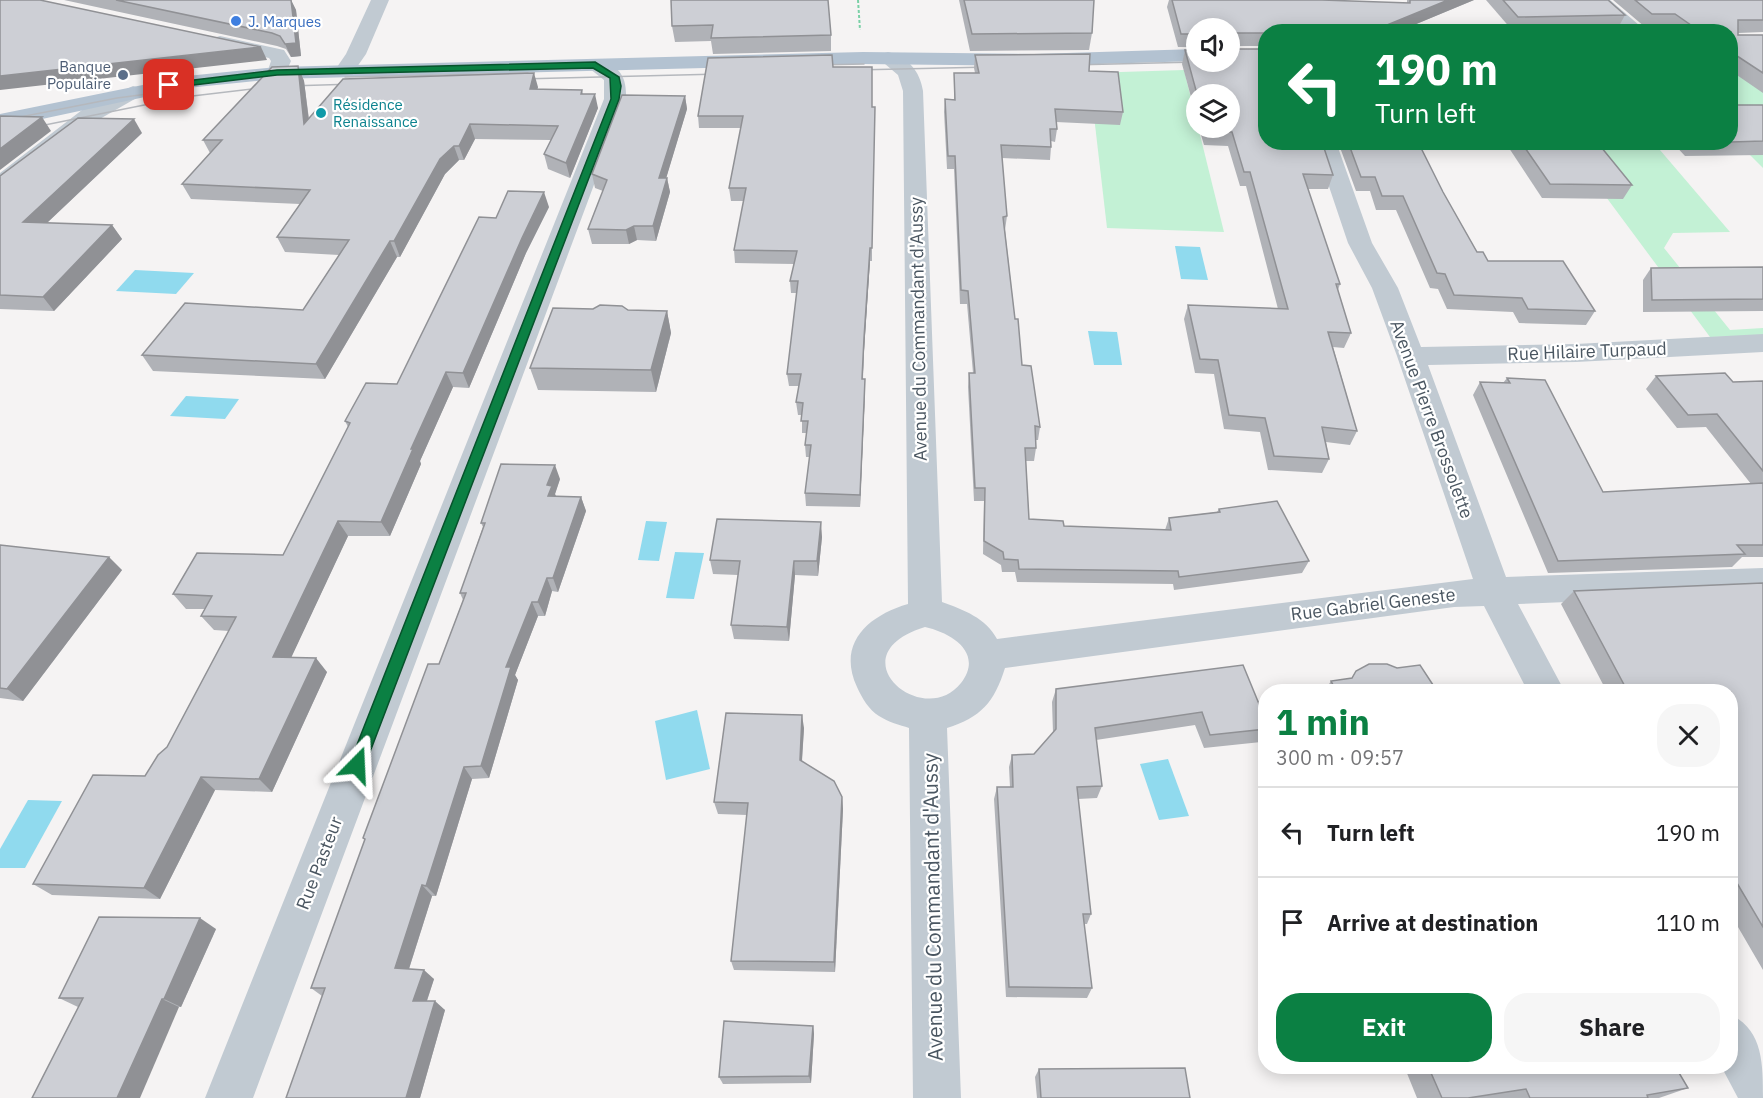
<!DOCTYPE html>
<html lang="en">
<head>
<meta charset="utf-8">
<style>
	body { margin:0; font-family:"IBM Plex Sans",sans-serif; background:#f6f6f6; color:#202124; height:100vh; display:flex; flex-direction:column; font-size:22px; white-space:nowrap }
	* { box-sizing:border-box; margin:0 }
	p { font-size:20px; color:#757577 }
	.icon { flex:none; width:33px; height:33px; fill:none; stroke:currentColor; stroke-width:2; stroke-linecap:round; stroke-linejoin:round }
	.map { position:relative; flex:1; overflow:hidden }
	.details { position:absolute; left:1258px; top:684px; width:480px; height:390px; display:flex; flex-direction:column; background:#fff; border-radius:24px; box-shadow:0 3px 15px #0003 }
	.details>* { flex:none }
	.hud { position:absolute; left:1258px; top:24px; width:480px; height:126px; border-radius:24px; box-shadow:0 3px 15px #0003; background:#0b8043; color:#fff; overflow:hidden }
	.fabs { position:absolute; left:1186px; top:18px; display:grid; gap:12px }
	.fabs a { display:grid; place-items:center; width:54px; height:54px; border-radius:50%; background:#fff; box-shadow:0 3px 15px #0003; font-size:30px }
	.pin { position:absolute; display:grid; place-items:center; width:51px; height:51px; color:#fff; margin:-26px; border-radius:12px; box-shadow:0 3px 9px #0006 }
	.me { position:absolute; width:66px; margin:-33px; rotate:21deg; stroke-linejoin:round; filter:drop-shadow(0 0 4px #0008) }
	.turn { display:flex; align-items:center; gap:21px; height:126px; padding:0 18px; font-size:27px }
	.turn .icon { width:78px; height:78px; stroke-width:2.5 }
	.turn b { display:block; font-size:42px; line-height:51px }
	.round { display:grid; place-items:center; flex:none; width:63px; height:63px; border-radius:24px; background:#f6f6f6 }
	.summary { display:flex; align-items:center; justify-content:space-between; height:102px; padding:0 18px }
	h1 { font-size:36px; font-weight:700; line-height:45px; color:#0b8043 }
	.button { display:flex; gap:12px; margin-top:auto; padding:12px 18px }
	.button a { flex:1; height:69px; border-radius:24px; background:#0b8043; color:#fff; font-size:24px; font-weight:700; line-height:69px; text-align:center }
	.button a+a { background:#f6f6f6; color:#202124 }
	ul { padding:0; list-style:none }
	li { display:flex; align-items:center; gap:18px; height:90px; padding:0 18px; border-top:2px solid #e0e0e0 }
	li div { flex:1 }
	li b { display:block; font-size:22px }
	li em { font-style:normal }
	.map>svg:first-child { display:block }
	.green { fill:#c3f1d5 }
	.water { fill:#90daee }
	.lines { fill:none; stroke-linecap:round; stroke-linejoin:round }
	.path { stroke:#7ad0a6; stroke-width:2; stroke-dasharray:3 2; stroke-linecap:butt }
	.minor { fill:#c1cad2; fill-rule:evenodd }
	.major { fill:#b3c2d1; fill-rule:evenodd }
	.tram { stroke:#b5b8bd; stroke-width:1.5 }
	.wall { fill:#b0b2b7 }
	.shaded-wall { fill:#909195 }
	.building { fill:#cdcfd5; stroke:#909195; stroke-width:1.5 }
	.route { fill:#0b8043; stroke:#07532c; stroke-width:1.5 }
	.shop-dot { fill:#3f7fe0; stroke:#fff; stroke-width:2 }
	.service-dot { fill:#5c6f8a; stroke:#fff; stroke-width:2 }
	.culture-dot { fill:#0f9aa8; stroke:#fff; stroke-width:2 }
	.labels { text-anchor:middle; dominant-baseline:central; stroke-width:4.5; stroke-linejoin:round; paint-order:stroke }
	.far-shop-label { font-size:15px; fill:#366cbe; stroke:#fff; text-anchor:start }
	.far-service-label { font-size:15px; fill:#4e5e75; stroke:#fff; text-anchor:end }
	.far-culture-label { font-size:15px; fill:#0d838f; stroke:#fff; text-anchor:start }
	.street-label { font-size:18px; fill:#4a5661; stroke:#fff }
	.near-street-label { font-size:21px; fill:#4a5661; stroke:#fff }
</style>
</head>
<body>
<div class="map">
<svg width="1763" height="1098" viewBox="0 0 1763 1098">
	<rect width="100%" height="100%" fill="#f5f3f3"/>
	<g class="green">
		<polygon points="1731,56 1763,77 1763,168 1731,136"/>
		<polygon points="1184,70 1224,232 1107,228 1089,73"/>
		<polygon points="1566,143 1654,143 1730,232 1673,233 1664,248 1730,330 1763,328 1763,336 1710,337"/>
	</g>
	<g class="water">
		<polygon points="1175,246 1200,247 1208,280 1181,279"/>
		<polygon points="135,270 194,273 176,294 116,291"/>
		<polygon points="1088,331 1117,332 1122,365 1094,365"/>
		<polygon points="186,396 239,399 225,419 170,416"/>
		<polygon points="646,521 667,522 659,561 638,560"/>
		<polygon points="675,552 704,553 694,599 666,598"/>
		<polygon points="697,710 710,769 666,780 655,721"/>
		<polygon points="1168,759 1189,816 1159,820 1140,764"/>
		<polygon points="28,800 62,801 25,868 0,868 0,849"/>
	</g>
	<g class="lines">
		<polyline class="path" points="858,0 860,30"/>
		<g class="minor">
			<polygon points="371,0 389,0 366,54 352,74 338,74 335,70 346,54"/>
			<polygon points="1590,0 1610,0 1647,32 1626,32"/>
			<polygon points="220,36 284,50 291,61 284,77 277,79 270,77 267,73 271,61 269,58 213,46 210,42 213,38"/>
			<path d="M 888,52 C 908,57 920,71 923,91 L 942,602 C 964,610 986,618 997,639 L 1473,579 L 1397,356 L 1372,288 L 1348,243 L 1314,142 L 1336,142 L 1372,243 L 1398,288 L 1421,347 L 1576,344 L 1763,334 L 1763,352 L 1576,362 L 1428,365 L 1506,577 L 1763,568 L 1763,594 L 1518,604 L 1565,692 L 1528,692 L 1484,606 L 1454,607 L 1005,668 C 994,703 981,717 947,728 L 961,1098 L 913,1098 L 909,728 C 900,725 888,722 879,716 C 869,710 862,698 857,687 C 837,644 867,616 908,604 L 903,91 L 898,75 L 878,58 L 881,54 ZM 925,627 C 952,633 984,653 961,683 C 923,731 834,655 925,627 Z"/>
			<path d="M 595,59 C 619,65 627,75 626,99 L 253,1098 L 205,1098 L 604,99 L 604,80 L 585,65 L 588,61 Z"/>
			<polygon points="133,86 140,88 144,92 140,96 98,120 8,189 0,191 0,173 82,110"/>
			<path d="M 1731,1015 C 1763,1030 1763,1064 1763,1098 L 1738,1098 L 1721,1066 L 1731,1066 Z"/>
		</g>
		<polygon class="major" points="1197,49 1197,61 1034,66 863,64 277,79 187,88 0,128 0,114 187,76 277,67 863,52 1034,54"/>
		<g class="tram">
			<polyline points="816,65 864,64"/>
			<polyline points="1071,65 1197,62"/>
			<polyline points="855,70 990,67"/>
			<polyline points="345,77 528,73"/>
			<polyline points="520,79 720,74"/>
			<polyline points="289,86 355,84"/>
			<polyline points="0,121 117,98 178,90"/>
			<polyline points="0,134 184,97 268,87"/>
		</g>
	</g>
	<g class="wall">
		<polygon points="64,0 291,0 296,10 301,56 291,57 286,49 277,46"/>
		<polygon points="671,0 831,35 831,51 713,54 711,41 675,42 672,26"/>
		<polygon points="959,0 1094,0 1092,33 1089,50 970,51"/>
		<polygon points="1169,0 1322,0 1407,3 1407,0 1474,0 1397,32 1266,32 1266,46 1231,46 1333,175 1328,189 1308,189 1340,284 1338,290 1351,333 1344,348 1333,347 1357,431 1350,445 1326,442 1329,459 1322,473 1268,470 1260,432 1224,429 1214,374 1195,373 1184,319 1188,305 1278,309 1246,186 1240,186 1228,146 1204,145 1199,128 1230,128 1197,94 1197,119 1182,64 1185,50 1230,62 1197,28 1197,47 1178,47 1167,7"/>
		<polygon points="1486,0 1609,0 1625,15 1618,28 1512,30"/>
		<polygon points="1613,0 1763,0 1763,32 1738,33 1738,35 1763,35 1763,93 1731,71 1731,32 1674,32 1667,27 1645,27"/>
		<polygon points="975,55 1089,71 1123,112 1120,125 1056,122 1057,129 1055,142 1051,141 1051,147 1050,160 1002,158 1007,216 1005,230 1015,319 1022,365 1040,427 1038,440 1036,440 1036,448 1034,461 1026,461 1029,519 1064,526 1165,530 1169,518 1217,512 1219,509 1309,561 1302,573 1174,590 1173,584 1017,582 1015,572 1002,572 1001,565 983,554 984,501 974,501 968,387 969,373 973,373 967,304 960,304 954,169 947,169 944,112 945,99 954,99 954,73 975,73 974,68"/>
		<polygon points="298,66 304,81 309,119 538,87 537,89 582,90 583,94 598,108 570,178 548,169 544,154 551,140 475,139 464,160 459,160 445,174 400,257 397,257 325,379 153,371 142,355 303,310 339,255 285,252 277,237 300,204 191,199 182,184 210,153 203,140"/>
		<polygon points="833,67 872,67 872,261 870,261 864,351 863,379 865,379 865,392 860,507 806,506 805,493 810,457 806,457 805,445 807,433 802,433 802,415 798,415 796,402 799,386 789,386 787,374 797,293 791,293 790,281 794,264 735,263 734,250 744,201 731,201 729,188 741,128 699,128 698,116"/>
		<polygon points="685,96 687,109 666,178 667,178 670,192 656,241 637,240 629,244 592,244 588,229 603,191 595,188 592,174"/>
		<polygon points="1731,105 1763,105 1763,155 1685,156 1672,142 1731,142"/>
		<polygon points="142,133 47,223 112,225 122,239 54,311 0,309 0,176"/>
		<polygon points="1338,142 1418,142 1443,192 1477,252 1488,261 1595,311 1586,325 1519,323 1513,312 1447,309 1438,289 1430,288 1396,210 1376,210 1370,191 1356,191"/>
		<polygon points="1505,142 1597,142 1632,185 1623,199 1542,198"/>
		<polygon points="549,207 526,253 469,388 453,387 420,461 421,464 390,536 348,536 291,657 327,672 272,792 215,790 160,899 52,895 33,884 145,776 167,747 229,631 214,630 201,616 205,609 186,609 173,594 283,555 348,427 345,421 397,384 496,218"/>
		<polygon points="1763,267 1763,311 1643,312 1643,280 1651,268"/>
		<polygon points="628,310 667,311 671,333 656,392 538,390 530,368"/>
		<polygon points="1656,376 1733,382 1763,381 1763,557 1742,557 1732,567 1548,573 1473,395 1480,382 1503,383 1507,378 1603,492 1751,484 1706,427 1677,428 1646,389"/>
		<polygon points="560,479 555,494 556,496 581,497 586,511 558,592 552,591 545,616 538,616 515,675 518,680 489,778 472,779 436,896 432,896 409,969 434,979 427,1001 445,1010 420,1098 286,1098 322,996 311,988 365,841 363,838 439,664 463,600 460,593 483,527 481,523"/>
		<polygon points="822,537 818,576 795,575 789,641 734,639 731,625 738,575 713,574 710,560"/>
		<polygon points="0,545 122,570 23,701 0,698"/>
		<polygon points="1763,583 1763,970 1731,915 1731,692 1607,692 1561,604 1574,591"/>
		<polygon points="1356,671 1435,688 1469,692 1324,692 1331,681 1352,678"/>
		<polygon points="1056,689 1266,721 1266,734 1261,742 1204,748 1195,725 1096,740 1102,786 1097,798 1078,799 1091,914 1087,924 1084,924 1092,988 1087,998 1006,997 994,799 997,787 1010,787 1009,767 1012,755 1034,754 1053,733 1052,702"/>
		<polygon points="804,728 802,762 842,797 843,809 835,972 734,970 731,961 747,815 718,814 714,802"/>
		<polygon points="216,929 181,1007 78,1007 59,998"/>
		<polygon points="813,1026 814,1034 811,1083 723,1084 719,1077"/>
		<polygon points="1404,1066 1675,1066 1688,1088 1659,1098 1417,1098"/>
		<polygon points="1039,1069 1190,1098 1037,1098 1035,1077"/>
	</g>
	<g class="shaded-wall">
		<polygon points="291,0 296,10 301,56 291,57 285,44"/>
		<polygon points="1448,0 1474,0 1397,32 1370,32"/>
		<polygon points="261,47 267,60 0,90 0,76"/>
		<polygon points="298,66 304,81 311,138 304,124"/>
		<polygon points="534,73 538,87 534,104 530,89"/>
		<polygon points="595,94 598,108 570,178 566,163"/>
		<polygon points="685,96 687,109 662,192 659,178"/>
		<polygon points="42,117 51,131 0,170 0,149"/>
		<polygon points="134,119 142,133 33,236 23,222"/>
		<polygon points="470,124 475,139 464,160 459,146"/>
		<polygon points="454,146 459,160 445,174 400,257 394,241 440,159"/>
		<polygon points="667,178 670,192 656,241 653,226"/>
		<polygon points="544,192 549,207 526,253 469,388 463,373 522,238"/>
		<polygon points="112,225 122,239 54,311 43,297"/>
		<polygon points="634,226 637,240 629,244 626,230"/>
		<polygon points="390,241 397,257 325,379 316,364"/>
		<polygon points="870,248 870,261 864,351 862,392 864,338"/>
		<polygon points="667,311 671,333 656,392 651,370"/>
		<polygon points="446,372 453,387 420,461 421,464 390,536 381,522 411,449"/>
		<polygon points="865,379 865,392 860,507 860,495"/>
		<polygon points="555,465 560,479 555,494 557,500 548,496 547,485"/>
		<polygon points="581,497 586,511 558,592 553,578"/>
		<polygon points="338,521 348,536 285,671 273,657"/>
		<polygon points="821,522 822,537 818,576 817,561"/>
		<polygon points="109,557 122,570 23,701 7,689"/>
		<polygon points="794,561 795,575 789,641 787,627"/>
		<polygon points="547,578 552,591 545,616 538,602"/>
		<polygon points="532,602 538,616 515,675 518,680 489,778 481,766 506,667"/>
		<polygon points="316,658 327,672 272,792 259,779"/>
		<polygon points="802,715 804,728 801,773 800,760"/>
		<polygon points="464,767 472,779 436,896 426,886"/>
		<polygon points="201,777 215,790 160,899 144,888"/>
		<polygon points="842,797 843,809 835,972 834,962"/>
		<polygon points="422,885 432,896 406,978 395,968"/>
		<polygon points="200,918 216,929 181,1007 164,999"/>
		<polygon points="424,970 434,979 424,1009 413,1001"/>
		<polygon points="162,999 179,1007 140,1098 117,1098"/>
		<polygon points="435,1001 445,1010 420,1098 406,1098"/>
		<polygon points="813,1026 814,1034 811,1083 809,1076"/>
	</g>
	<g class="building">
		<polygon points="0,0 40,0 261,47 0,76"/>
		<polygon points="116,0 291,0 296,43 285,44 280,36 272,33"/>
		<polygon points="671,0 828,0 831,35 711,38 713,25 672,26"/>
		<polygon points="964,0 1094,0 1092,33 972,34"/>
		<polygon points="1172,0 1322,0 1410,3 1410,0 1448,0 1370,32 1266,32 1266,33 1233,33 1231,35 1231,47 1234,49 1266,49 1266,142 1322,142 1333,175 1303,174 1340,284 1336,284 1351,333 1328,332 1357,431 1322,427 1329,459 1274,456 1265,418 1229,415 1218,360 1200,359 1188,305 1288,309 1250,172 1244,172 1232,132 1208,131 1207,128 1230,128 1230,94 1197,94 1185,50 1197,50 1197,62 1230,62 1230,28 1197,28 1197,34 1181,34"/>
		<polygon points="1503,0 1608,0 1625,15 1518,17"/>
		<polygon points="1635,0 1763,0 1763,20 1738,20 1738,35 1763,35 1763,73 1731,52 1731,32 1701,32 1675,14 1652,14"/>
		<polygon points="1090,54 1089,71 1118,72 1123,112 1055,109 1057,129 1050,129 1051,147 1001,145 1007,216 1003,217 1015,319 1018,319 1022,365 1031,366 1040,427 1035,426 1036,448 1025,448 1029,519 1063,521 1064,526 1171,530 1169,518 1220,512 1219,509 1277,501 1309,561 1179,577 1178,571 1019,569 1018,560 1004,559 1003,552 984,541 985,488 975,488 969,373 975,373 968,291 961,290 955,156 948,156 945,99 955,100 954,73 979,73 975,55"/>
		<polygon points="832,55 833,67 872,67 872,107 875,107 872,248 870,248 864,338 862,379 865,379 860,495 805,493 811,445 805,445 808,421 801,421 803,403 796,402 801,374 787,374 798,281 790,281 797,251 734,250 746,188 729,188 743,116 698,116 708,58"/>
		<polygon points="298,66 304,124 343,79 534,73 530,89 582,90 581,94 595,94 566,163 544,154 558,126 470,124 459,146 454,146 440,159 394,241 390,241 316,364 142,355 185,303 303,310 349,240 277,237 310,190 182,184 222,140 203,140 272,67"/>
		<polygon points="622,95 685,96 659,178 667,178 653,226 634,226 626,230 588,229 607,180 592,174"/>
		<polygon points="1731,105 1763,105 1763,141 1731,142"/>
		<polygon points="0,116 42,117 0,149"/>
		<polygon points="78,118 134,119 23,222 112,225 43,297 0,295 0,176"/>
		<polygon points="1348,142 1418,142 1443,192 1477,252 1483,252 1488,261 1563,261 1595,311 1528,309 1522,298 1454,295 1445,274 1437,273 1403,196 1382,196 1375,177 1361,177"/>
		<polygon points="1521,142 1597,142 1632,185 1550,184"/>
		<polygon points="508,191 544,192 522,238 463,373 446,372 411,449 413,449 381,522 338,521 273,657 316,658 259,779 201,777 144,888 33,884 93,775 145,776 158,755 167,747 236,617 201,616 212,596 173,594 197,553 283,555 350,423 345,421 366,383 397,384 479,217 496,218"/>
		<polygon points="1763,267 1763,299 1652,300 1651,268"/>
		<polygon points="600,305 622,306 628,310 667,311 651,370 530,368 553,308 593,309"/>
		<polygon points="1725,373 1733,382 1763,381 1763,471 1717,414 1688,415 1656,376"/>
		<polygon points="1507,378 1545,380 1603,492 1763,483 1763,545 1737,545 1745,554 1558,561 1480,382 1510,383"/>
		<polygon points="501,464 555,465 547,485 552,486 548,496 581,497 553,578 547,578 538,602 532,602 506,667 511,667 481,766 464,767 426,886 422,885 395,968 424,970 413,1001 435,1001 406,1098 286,1098 325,988 311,988 365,839 363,838 428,664 439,664 466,593 460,593 485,523 481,523"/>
		<polygon points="717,519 821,522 817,561 794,561 787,627 731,625 740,561 710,560"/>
		<polygon points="0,545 109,557 7,689 0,688"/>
		<polygon points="1763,583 1763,927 1731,873 1731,692 1628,692 1574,591"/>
		<polygon points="1369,664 1387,664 1397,668 1420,665 1435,688 1469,692 1337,692 1331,681 1352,678 1356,671"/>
		<polygon points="1243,665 1266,721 1266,729 1210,735 1202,712 1095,728 1102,786 1077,787 1091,914 1083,914 1092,988 1009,987 997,787 1013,787 1012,755 1034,754 1056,729 1056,689"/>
		<polygon points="726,713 802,715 800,760 834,781 842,797 834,962 731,961 748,803 714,802"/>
		<polygon points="99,917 200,918 164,999 162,999 117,1098 32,1098 83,998 59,998"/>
		<polygon points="724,1021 813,1026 809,1076 719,1077"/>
		<polygon points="1428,1066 1675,1066 1688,1088 1647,1095 1648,1098 1530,1098 1526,1089 1468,1098 1442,1098"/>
		<polygon points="1185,1068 1190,1098 1041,1098 1039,1069"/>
	</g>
	<polygon class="route" points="595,62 619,77 621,86 619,99 365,765 363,770 357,773 351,770 349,765 611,99 610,78 593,68 277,75 169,88 165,85 169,83 277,70"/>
	<circle class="shop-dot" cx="236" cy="21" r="6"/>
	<circle class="service-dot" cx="123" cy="75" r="6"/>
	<circle class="culture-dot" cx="321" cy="113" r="6"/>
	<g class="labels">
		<g class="far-shop-label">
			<text x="248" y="21">J. Marques</text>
		</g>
		<g class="far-service-label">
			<text x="111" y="66">Banque<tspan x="111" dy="17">Populaire</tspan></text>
		</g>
		<g class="far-culture-label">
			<text x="333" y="104">Résidence<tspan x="333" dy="17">Renaissance</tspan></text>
		</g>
		<g class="street-label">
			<text transform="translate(918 329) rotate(-91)">Avenue du Commandant d'Aussy</text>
			<text transform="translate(1587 351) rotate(-2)">Rue Hilaire Turpaud</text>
			<text transform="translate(1432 419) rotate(70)">Avenue Pierre Brossolette</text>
			<text transform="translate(1373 604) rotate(-7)">Rue Gabriel Geneste</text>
			<text transform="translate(319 863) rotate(-69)">Rue Pasteur</text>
		</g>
		<g class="near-street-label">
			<text transform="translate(932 907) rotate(-91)">Avenue du Commandant d'Aussy</text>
		</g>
	</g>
</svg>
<div class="fabs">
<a><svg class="icon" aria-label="sound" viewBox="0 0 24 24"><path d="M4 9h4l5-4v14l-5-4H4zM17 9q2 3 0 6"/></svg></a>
<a><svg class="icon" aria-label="layers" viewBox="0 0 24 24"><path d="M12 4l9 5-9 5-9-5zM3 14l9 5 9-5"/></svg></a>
</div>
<div class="pin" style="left:169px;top:85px;background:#d93025"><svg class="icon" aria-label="arrive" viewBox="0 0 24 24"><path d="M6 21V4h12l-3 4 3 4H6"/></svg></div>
<svg class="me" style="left:357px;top:765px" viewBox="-20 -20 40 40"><path d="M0-17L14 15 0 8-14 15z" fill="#0b8043" stroke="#fff" stroke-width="4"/></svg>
<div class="hud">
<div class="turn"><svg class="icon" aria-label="left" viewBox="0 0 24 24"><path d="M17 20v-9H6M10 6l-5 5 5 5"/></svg><div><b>190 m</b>Turn left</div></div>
</div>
<section class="details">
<div class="summary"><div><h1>1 min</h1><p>300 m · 09:57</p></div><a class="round"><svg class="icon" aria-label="close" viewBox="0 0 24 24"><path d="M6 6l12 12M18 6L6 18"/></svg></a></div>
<ul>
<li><svg class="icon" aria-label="left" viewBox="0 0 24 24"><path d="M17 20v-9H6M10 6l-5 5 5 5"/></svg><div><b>Turn left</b></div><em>190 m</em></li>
<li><svg class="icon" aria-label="arrive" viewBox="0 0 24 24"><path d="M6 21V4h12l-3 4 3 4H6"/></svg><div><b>Arrive at destination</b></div><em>110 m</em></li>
</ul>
<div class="button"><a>Exit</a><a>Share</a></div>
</section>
</div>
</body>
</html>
